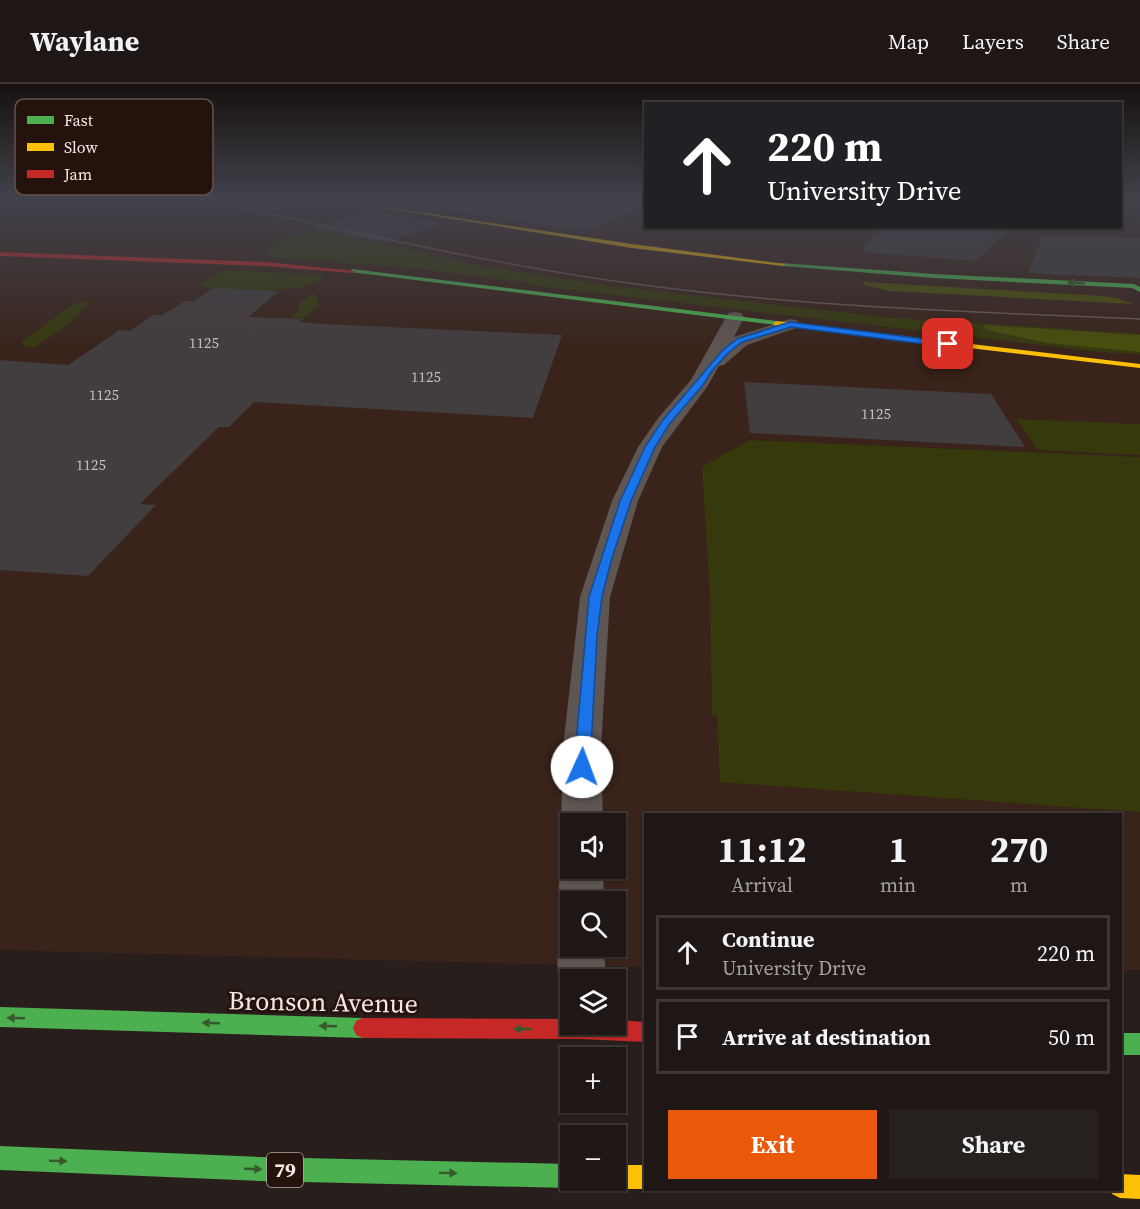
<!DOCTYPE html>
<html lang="en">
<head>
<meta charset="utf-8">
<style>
	body { margin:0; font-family:"Source Serif 4",serif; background:#26201e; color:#f1f3f6; height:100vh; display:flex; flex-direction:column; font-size:22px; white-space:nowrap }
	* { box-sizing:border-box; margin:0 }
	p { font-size:20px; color:#a19fa0 }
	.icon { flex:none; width:33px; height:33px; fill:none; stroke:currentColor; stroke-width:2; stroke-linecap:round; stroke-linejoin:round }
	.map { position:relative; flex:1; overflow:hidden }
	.sheet { position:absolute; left:644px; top:729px; width:478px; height:378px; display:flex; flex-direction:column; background:#1e1715; border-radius:0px; box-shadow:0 2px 4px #0004,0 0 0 2px #3c3634 }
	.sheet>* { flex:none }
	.banner { position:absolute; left:644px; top:18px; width:478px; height:126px; border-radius:0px; box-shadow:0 2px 4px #0004,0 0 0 2px #3c3634; background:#202124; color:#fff; overflow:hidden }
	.fabs { position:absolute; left:560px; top:729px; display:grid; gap:12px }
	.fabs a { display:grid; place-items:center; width:66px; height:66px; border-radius:0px; background:#1e1715; box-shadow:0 2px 4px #0004,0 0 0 2px #3c3634; font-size:30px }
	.pin { position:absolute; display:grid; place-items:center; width:51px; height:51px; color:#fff; margin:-26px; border-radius:12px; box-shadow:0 3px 9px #0006 }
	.me { position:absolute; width:66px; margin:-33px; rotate:2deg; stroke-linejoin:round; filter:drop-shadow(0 0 4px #0008) }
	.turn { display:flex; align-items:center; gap:21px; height:126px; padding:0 24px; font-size:27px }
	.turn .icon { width:78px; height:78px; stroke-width:2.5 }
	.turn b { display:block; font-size:42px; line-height:51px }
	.eta { display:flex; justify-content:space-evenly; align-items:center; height:102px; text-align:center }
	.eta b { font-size:36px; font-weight:700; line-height:42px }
	.primary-button { display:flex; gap:12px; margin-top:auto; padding:12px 24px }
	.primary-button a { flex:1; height:69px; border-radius:0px; background:#ea580c; color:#fff; font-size:24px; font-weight:700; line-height:69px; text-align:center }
	.primary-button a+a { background:#26201e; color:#f1f3f6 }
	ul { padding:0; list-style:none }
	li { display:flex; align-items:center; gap:18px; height:75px; margin:0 12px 9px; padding:0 12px; border:3px solid #3c3634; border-radius:0px }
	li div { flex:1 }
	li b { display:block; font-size:22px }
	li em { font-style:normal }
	header { display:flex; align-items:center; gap:36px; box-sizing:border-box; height:84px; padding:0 30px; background:#1e1715; border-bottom:2px solid #3c3634 }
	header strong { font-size:28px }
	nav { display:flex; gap:33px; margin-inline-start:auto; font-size:21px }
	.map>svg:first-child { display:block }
	.built { fill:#39231a; fill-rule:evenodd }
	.green { fill:#35390c }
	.forest { fill:#484e09 }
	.building { fill:#423d3f }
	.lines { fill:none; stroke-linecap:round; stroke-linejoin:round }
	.street { fill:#5e5653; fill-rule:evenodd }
	.fast { fill:#4caf50; fill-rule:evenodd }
	.slow { fill:#ffc107; fill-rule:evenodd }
	.jam { fill:#c62828; fill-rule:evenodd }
	.tram { stroke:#645b58; stroke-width:1.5 }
	.oneway { fill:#36592b }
	.route { fill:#1a73e8; stroke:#114b97; stroke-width:1.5 }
	.labels { text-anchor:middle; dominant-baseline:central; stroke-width:6; stroke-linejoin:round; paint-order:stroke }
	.far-number-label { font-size:15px; fill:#c8bdba }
	.shield { fill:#24130d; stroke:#b6a8a3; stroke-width:1.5 }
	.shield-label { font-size:20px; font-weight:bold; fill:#f5e8e3 }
	.near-street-label { font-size:26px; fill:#f5e8e3; stroke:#24130d }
	.key { fill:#24130d; stroke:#63534d; stroke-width:1.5 }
	.key-label { font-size:16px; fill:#f5e8e3 }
</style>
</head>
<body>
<header>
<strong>Waylane</strong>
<nav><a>Map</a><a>Layers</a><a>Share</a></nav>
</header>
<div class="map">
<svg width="1140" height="1125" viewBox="0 0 1140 1125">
	<rect width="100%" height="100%" fill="#281f1c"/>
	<path class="built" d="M 0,114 L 645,114 L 645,142 L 1120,142 L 1121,114 L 1140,114 L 1140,886 L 1121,886 L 1120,730 L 645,730 L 645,883 L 0,866 ZM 570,740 L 615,740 L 615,784 L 570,784 ZM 570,818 L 615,818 L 615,862 L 570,862 Z"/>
	<g class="green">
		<path d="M 317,145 L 481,182 L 612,202 L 882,233 L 1140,250 L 1140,270 L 1101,268 L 530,201 L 525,198 L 402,183 L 269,173 L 265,170 C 276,156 301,150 317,145 Z"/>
		<path d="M 225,186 L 323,191 L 324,192 C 310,214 220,204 195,203 Z"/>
		<polygon points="315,208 319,221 303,235 290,234 300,225 298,220"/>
		<polygon points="92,216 68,240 35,263 24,262 21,258 75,219"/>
		<polygon points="1017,335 1140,340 1140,371 1038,366"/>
		<polygon points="749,356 1140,373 1140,728 720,698 717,631 712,631 710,514 702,383"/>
	</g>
	<g class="forest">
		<polygon points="864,198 1103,212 1117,214 1133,220 889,207 864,201"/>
		<polygon points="984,241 1140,251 1140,268 1047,259 987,246"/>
	</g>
	<g class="building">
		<polygon points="404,114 588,114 644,121 590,147 390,118"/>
		<polygon points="365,127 427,137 443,139 385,159 313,144"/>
		<polygon points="880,142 970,142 1006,148 976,177 861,168"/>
		<polygon points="1042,153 1140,154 1140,194 1028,189"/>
		<polygon points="213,204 279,207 248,233 303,235 300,238 323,240 562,251 533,334 254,318 229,343 219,343 140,420 156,421 88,492 0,486 0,276 68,281 120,246 130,247 153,231 162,231 185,217 194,217"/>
		<polygon points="744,298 991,310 1025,363 750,349"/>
	</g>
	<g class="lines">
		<g class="street">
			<polygon points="735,228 741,229 744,233 734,253 790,235 796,236 799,240 796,244 747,261 724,281 719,282 707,303 662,363 638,417 610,513 601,664 603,740 570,740 570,753 561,740 563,664 580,513 612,417 638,363 659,333 691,296 726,233 729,229"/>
			<path d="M 570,770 L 570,784 L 604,784 L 603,818 L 570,818 L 570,834 L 565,832 C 556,812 557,791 567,771 Z"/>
			<path d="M 570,844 L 570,862 L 604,862 L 606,896 L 570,896 L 570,915 L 565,912 C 555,890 555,869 564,847 Z"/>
		</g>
		<g class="fast">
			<polygon points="781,179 934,190 1134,200 1140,203 1140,208 1132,204 934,194 783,182"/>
			<polygon points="352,185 777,237 781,239 777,241 350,188"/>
			<polygon points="0,923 363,934 370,937 373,944 370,951 363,954 0,943"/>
			<rect x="1120" y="949" width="20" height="22"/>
			<polygon points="0,1062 259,1073 570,1080 570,1096 580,1096 578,1100 570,1104 259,1097 0,1086"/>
		</g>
		<g class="slow">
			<polygon points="323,114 632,160 786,180 783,182 632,164"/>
			<polygon points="777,237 1140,280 1140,284 774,241 773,239"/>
			<polygon points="615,1081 645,1081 645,1105 615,1105 607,1101 605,1096 615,1096"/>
			<polygon points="1120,1090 1140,1091 1140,1115 1120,1114 1112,1110 1110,1106 1120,1106"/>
		</g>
		<g class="jam">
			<polygon points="0,168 265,178 355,187 352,189 265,182 0,172"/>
			<polygon points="363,934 570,935 570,940 615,940 615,936 645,938 645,958 581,955 363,954 356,951 353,944 356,937"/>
		</g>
		<path class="tram" d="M 196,114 C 344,146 492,181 643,201 C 808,223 974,228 1140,235"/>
	</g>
	<defs><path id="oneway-solid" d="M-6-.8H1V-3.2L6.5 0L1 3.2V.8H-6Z" transform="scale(1.5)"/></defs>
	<g class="oneway">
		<use href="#oneway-solid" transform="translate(1076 199) rotate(-177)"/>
		<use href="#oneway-solid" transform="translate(16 934) rotate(-178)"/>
		<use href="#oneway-solid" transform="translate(211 939) rotate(-178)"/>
		<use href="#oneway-solid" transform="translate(328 942) rotate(-178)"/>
		<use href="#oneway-solid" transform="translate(523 945) rotate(-180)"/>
		<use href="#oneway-solid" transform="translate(58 1077) rotate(2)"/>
		<use href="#oneway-solid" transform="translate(253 1085) rotate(2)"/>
		<use href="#oneway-solid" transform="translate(448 1089) rotate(1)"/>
	</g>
	<linearGradient id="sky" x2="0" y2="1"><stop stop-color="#16110f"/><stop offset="0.42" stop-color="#42424b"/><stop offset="1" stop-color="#42424b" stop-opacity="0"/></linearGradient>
	<rect width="1140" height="271" fill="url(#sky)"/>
	<polygon class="route" points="790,238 948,258 952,260 948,263 791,243 742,258 728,269 711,288 703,301 670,339 655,363 631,417 611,477 602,513 597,552 590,683 587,688 576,688 574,683 589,513 620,417 645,363 663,336 723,266 737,255"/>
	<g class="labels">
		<g class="far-number-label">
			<text x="204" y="258">1125</text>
			<text x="426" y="292">1125</text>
			<text x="104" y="310">1125</text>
			<text x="876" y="329">1125</text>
			<text x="91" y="380">1125</text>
		</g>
		<rect class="shield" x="267" y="1069" width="36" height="34" rx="4.5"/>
		<g class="shield-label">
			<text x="285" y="1086">79</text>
		</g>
		<g class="near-street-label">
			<text transform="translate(323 918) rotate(1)">Bronson Avenue</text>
		</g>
	</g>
	<rect x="15" y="15" width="198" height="96" rx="9" class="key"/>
	<rect x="27" y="32" width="27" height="8" fill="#4caf50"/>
	<rect x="27" y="59" width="27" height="8" fill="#ffc107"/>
	<rect x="27" y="86" width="27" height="8" fill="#c62828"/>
	<g class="key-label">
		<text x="64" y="42">Fast</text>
		<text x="64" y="69">Slow</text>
		<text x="64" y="96">Jam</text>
	</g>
</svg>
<div class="fabs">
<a><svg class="icon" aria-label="sound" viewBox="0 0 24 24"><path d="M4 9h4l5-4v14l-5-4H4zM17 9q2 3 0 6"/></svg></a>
<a><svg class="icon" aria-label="search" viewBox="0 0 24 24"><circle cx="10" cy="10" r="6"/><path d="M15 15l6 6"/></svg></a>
<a><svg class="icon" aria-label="layers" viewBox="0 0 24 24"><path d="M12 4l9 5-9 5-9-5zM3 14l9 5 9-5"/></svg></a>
<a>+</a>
<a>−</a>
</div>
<div class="pin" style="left:948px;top:260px;background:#d93025"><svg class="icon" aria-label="arrive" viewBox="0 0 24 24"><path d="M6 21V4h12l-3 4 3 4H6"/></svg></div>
<svg class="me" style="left:582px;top:683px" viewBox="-20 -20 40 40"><circle r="19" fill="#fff"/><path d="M0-13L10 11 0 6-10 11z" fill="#1a73e8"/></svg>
<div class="banner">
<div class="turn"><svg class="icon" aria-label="ahead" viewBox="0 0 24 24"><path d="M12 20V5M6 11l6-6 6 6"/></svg><div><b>220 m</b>University Drive</div></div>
</div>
<section class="sheet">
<div class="eta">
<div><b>11:12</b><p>Arrival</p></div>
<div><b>1</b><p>min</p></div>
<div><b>270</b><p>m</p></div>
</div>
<ul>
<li><svg class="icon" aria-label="ahead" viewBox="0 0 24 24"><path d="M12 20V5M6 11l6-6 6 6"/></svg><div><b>Continue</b><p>University Drive</p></div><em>220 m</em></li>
<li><svg class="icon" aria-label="arrive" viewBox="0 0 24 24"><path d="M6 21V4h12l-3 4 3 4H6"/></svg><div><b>Arrive at destination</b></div><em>50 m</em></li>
</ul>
<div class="primary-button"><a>Exit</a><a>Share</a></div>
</section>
</div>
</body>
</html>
